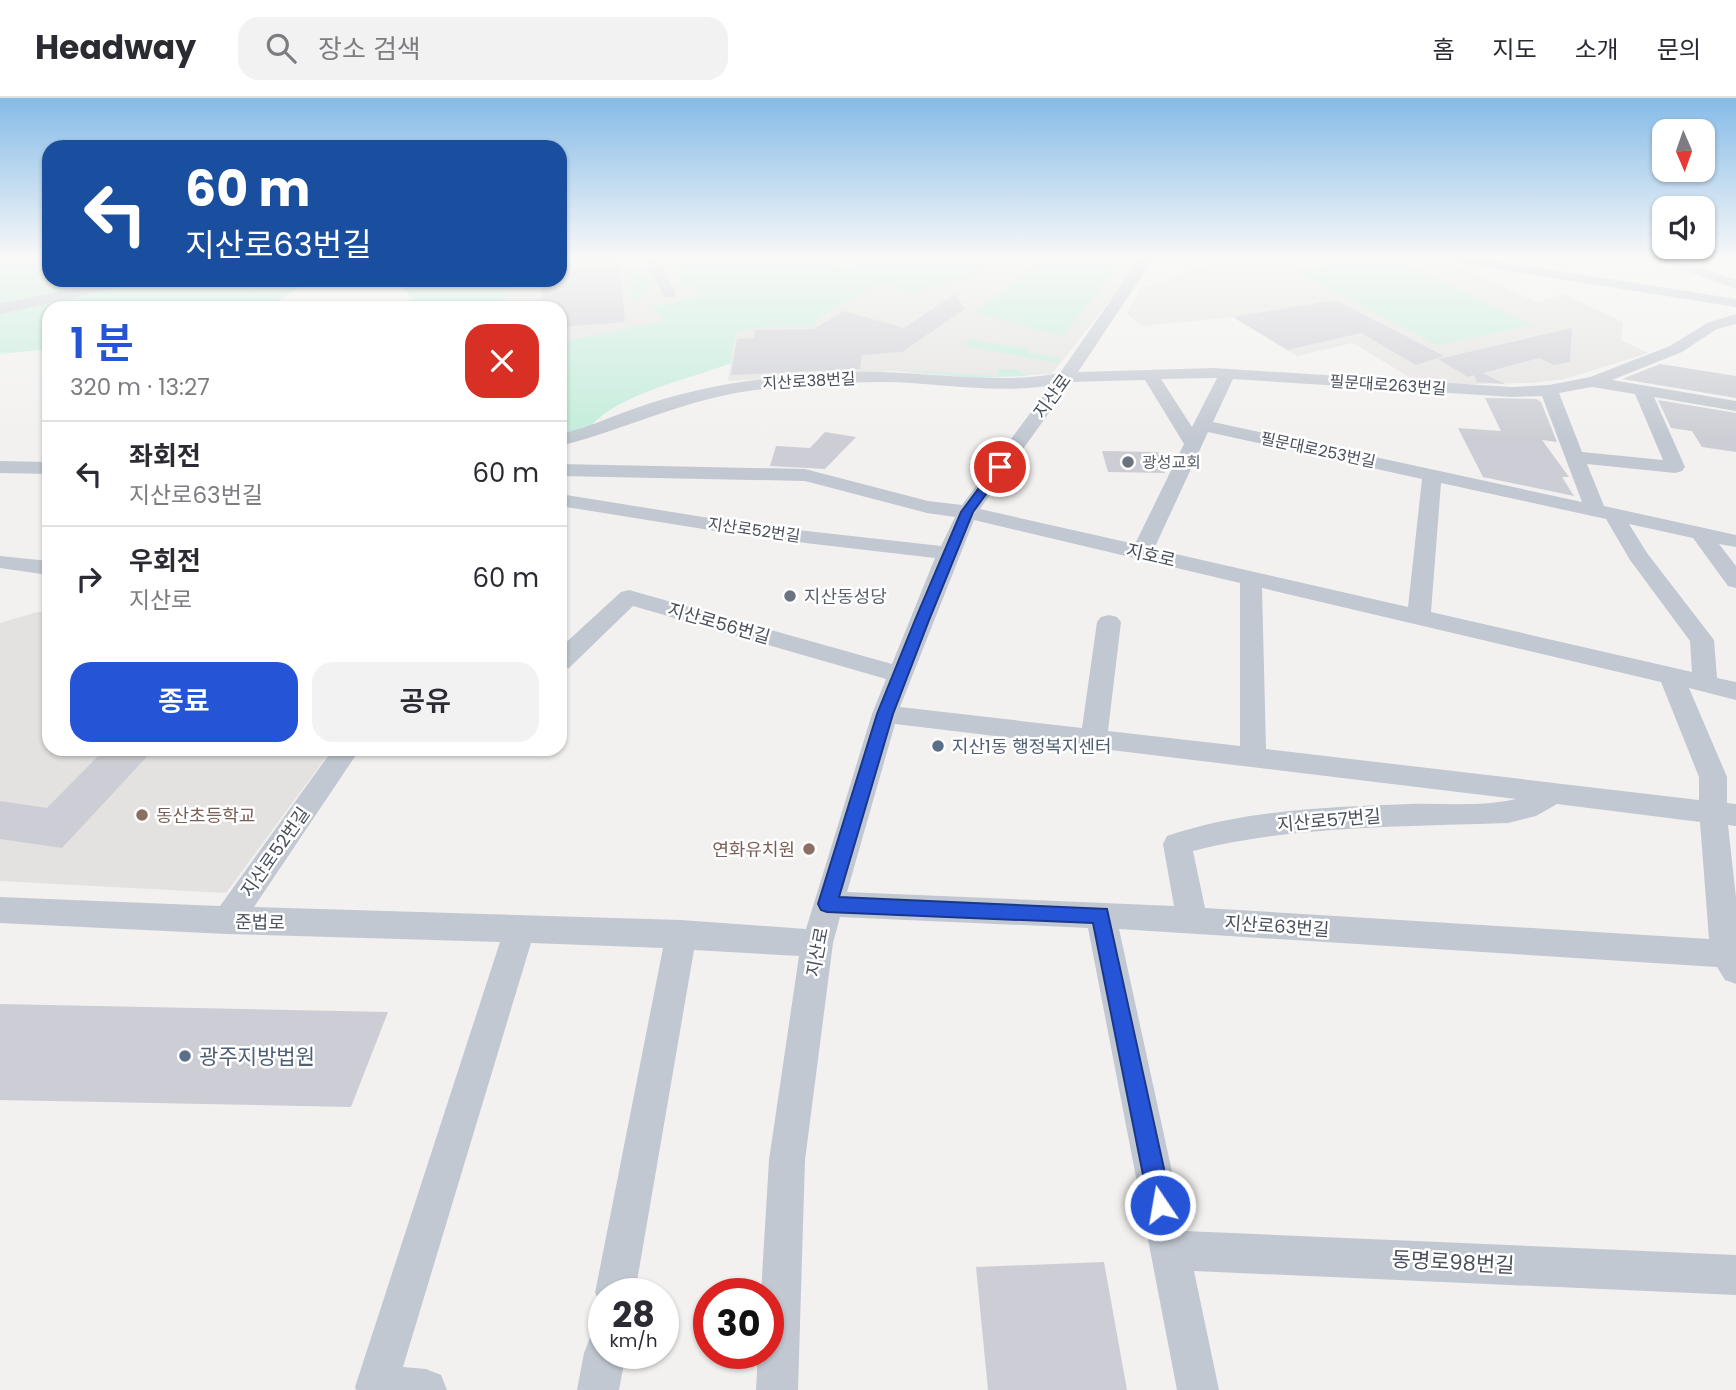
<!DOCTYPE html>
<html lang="ko">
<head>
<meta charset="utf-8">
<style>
	body { margin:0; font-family:Poppins,"Noto Sans KR",sans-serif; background:#f2f2f3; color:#2b2b33; height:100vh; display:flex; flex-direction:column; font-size:26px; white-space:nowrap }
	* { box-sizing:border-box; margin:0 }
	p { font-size:23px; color:#7c7c81 }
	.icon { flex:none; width:38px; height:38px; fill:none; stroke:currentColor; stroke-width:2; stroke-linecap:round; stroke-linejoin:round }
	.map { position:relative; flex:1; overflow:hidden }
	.sheet { position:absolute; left:42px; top:203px; width:525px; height:455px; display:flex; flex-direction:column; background:#fff; border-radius:21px; box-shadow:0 2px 5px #0004 }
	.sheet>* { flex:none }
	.top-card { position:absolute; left:42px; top:42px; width:525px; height:147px; border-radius:21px; box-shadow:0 2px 5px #0004; background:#1a4fa0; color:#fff; overflow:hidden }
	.needle { width:46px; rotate:178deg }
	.controls { position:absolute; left:1652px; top:21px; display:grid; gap:14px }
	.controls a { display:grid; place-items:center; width:63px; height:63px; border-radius:14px; background:#fff; box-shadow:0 2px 5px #0004; font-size:35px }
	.speed { position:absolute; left:588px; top:1180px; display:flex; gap:14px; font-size:35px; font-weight:700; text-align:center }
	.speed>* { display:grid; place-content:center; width:91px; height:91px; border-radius:50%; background:#fff; box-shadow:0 2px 5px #0004; line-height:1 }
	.speed small { font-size:18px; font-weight:400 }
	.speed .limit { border:10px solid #d22; background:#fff; color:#111 }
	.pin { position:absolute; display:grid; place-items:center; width:60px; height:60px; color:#fff; margin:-30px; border:4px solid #fff; border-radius:50%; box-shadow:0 2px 7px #0007 }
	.me { position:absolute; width:77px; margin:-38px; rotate:348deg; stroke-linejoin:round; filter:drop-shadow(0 0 5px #0008) }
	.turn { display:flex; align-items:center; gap:24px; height:147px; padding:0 28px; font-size:32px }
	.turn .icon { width:91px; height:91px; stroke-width:2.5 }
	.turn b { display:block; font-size:49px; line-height:60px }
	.round { display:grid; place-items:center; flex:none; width:74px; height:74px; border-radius:21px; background:#f2f2f3 }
	.headline { display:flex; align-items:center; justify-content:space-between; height:119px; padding:0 28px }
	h1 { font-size:42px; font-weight:600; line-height:52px; color:#2654d6 }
	.cta { display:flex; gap:14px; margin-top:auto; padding:14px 28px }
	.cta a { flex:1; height:80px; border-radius:21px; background:#2654d6; color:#fff; font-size:28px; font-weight:600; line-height:80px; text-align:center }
	.cta a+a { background:#f2f2f3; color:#2b2b33 }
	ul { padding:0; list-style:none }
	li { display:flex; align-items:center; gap:21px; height:105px; padding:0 28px; border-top:2px solid #e1e1e2 }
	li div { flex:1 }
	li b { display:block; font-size:26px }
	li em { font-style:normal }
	header { display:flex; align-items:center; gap:42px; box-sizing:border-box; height:98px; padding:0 35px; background:#fff; border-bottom:2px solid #e1e1e2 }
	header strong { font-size:33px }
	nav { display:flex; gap:38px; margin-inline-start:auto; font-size:24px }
	.search { width:490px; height:63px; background:#f2f2f3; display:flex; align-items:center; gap:18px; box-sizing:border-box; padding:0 24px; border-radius:21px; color:#7c7c81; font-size:26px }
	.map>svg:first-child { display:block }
	.education { fill:#e3e2e1 }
	.green { fill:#c2ecda }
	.building { fill:#cdced5 }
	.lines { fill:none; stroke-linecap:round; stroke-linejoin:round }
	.minor { fill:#c2c8d1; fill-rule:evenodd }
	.route { fill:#2654d6; stroke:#19378b; stroke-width:2 }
	.worship-dot { fill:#6b7280; stroke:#fff; stroke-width:2.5 }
	.service-dot { fill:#5c6f8a; stroke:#fff; stroke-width:2.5 }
	.education-dot { fill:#8d6e63; stroke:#fff; stroke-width:2.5 }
	.labels { text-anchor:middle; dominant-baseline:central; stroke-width:5; stroke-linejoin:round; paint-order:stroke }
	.far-street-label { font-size:16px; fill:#49505c; stroke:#fff }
	.far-worship-label { font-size:16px; fill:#5b616d; stroke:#fff; text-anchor:start }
	.street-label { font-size:18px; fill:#49505c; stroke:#fff }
	.worship-label { font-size:18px; fill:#5b616d; stroke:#fff; text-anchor:start }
	.service-label { font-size:18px; fill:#4e5e75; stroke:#fff; text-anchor:start }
	.education-label { font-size:18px; fill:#785e54; stroke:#fff; text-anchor:start }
	.near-service-label { font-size:21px; fill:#4e5e75; stroke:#fff; text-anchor:start }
	.near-street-label { font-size:21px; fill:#49505c; stroke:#fff }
</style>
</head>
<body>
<header>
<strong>Headway</strong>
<div class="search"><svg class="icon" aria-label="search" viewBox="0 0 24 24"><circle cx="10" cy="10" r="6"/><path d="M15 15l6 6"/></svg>장소 검색</div>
<nav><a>홈</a><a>지도</a><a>소개</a><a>문의</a></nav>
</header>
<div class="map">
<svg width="1736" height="1292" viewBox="0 0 1736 1292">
	<rect width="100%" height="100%" fill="#f2f1f0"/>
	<g class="education">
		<polygon points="560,160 711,160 729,191 652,210 666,223 560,244 560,210 503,210 507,182 560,182"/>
		<polygon points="800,160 932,160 912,170 863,171"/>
		<polygon points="979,160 1143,160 1052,276 975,280 891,273 728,283 736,234 817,221 880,185 897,190"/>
		<polygon points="1233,160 1426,160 1446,163 1536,204 1564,196 1623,224 1621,242 1648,255 1565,281 1530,285 1422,287 1353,245 1297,258 1233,219 1142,228 1127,215 1140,191 1213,164"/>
		<polygon points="37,514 49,514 49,651 332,651 226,795 0,783 0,525"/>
	</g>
	<g class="green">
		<polygon points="0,160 49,160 49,182 308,182 270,210 49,210 49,251 0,256"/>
		<path d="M 668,160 L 800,160 L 851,169 C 862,162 895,166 910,165 L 908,160 L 997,160 L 967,184 L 952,182 L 941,189 L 932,187 L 917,196 L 880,185 L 817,221 L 815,228 L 766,229 L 736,234 L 731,265 C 688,282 614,296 587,333 L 560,338 L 560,244 L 665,223 L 651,209 L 702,197 L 693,190 L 683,188 Z"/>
		<polygon points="1044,160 1092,160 1121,166 1062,238 975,215"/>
		<polygon points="1357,160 1394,160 1532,227 1437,247 1295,173"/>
		<polygon points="648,170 656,187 645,188 647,197 642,198 642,202 632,203 627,172"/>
		<polygon points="408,182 507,182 504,210 395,210 413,200 403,192"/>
		<polygon points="968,241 1028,251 1029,255 1060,260 1057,265 965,248"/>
		<polygon points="890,271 998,278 999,271 1018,272 1027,278 975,280"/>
	</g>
	<g class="building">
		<polygon points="560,160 619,160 625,224 560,229 560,210 541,210 542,182 560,182"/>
		<polygon points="955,196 965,211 902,254 862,257 860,271 731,277 737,241 754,240 755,232 814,231 844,213 904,230"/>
		<polygon points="1336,202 1376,223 1444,258 1416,267 1361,235 1287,252 1233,219"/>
		<polygon points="1572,230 1570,264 1554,267 1539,260 1483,275 1505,286 1477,284 1474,277 1468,279 1438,261"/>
		<polygon points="1660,266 1736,278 1736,300 1622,281"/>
		<polygon points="1485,300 1536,301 1541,304 1557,344 1542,342 1569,379 1562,379 1574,398 1483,379 1458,330 1501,333"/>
		<polygon points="1658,302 1736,315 1736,354 1702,349 1692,333 1671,330"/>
		<polygon points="825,334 856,339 825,371 770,368 776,348 810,350"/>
		<polygon points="1102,353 1158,354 1165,375 1108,374"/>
		<polygon points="105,651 154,651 62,750 0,741 0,703 47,710"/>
		<polygon points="0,906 388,914 351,1009 0,1002"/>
		<polygon points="1104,1164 1127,1292 988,1292 976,1169"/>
	</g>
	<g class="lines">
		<g class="minor">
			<polygon points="644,160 658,160 676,196 674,199 664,199"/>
			<path d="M 1140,160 L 1154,160 L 1078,274 L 1214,270 L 1512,289 L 1549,287 L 1590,279 L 1670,248 L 1707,225 L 1736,216 L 1736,226 L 1717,231 L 1682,254 L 1612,282 L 1736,303 L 1736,313 L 1654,299 L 1685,369 L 1682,373 L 1675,375 L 1587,366 L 1604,408 L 1736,437 L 1736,449 L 1719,446 L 1736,468 L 1736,490 L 1728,488 L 1693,440 L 1629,426 L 1647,455 L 1714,542 L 1717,580 L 1736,584 L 1736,602 L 1689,590 L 1727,679 L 1727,705 L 1736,706 L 1736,728 L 1728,727 L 1736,800 L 1736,886 L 1725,882 L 1717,869 L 1119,831 L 1185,1133 L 1736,1157 L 1736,1197 L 1194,1173 L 1219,1292 L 1177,1292 L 1088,830 L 840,819 L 833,845 L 805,1062 L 798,1292 L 756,1292 L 758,1255 L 768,1255 L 768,1195 L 761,1195 L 769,1062 L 799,858 L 694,852 L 635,1195 L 604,1195 L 604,1211 L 595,1195 L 663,850 L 531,845 L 403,1269 L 426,1271 L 441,1277 L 447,1292 L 356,1292 L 355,1289 L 500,844 L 227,836 L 0,825 L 0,799 L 220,808 L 333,651 L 360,651 L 254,809 L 681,822 L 806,831 L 872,616 L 886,581 L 633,508 L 569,570 L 560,572 L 560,550 L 621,494 L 629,492 L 892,566 L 935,460 L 753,439 L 560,408 L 560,396 L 753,427 L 941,448 L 955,419 L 927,415 L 805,383 L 560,378 L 560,366 L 805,371 L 928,403 L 962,407 L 1051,287 C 997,297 936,284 881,284 C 846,284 810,287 775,290 C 696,295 634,329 560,348 L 560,336 C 587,330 610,319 636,310 C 679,295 725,285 771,280 C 808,276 847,273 884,274 C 941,276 1003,286 1060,275 ZM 1214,280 L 1217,280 L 1192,329 L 1161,281 ZM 1233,281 L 1512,299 L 1542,298 L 1582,404 L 1213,324 ZM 1145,282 L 1184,346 L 1135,446 L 980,411 L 1071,284 ZM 1592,289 L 1635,296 L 1663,362 L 1582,354 L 1559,295 ZM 1208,334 L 1422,381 L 1408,509 L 1154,451 ZM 1441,385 L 1606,421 L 1630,462 L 1690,543 L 1692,574 L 1431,514 ZM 974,422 L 1240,485 L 1240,648 L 1108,633 L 1121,524 L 1117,519 L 1109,517 L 1101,519 L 1097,524 L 1082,630 L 900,609 ZM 1262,490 L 1661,584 L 1699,679 L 1699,702 L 1266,651 ZM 895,626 L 1516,701 C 1482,709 1444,705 1409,706 C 1328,709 1244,712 1167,738 L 1163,746 L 1174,808 L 847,794 ZM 1557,706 L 1700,724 L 1709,841 L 1205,810 L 1193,753 C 1296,727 1403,729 1508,725 L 1536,718 Z"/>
			<polygon points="1444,160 1479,160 1736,201 1736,209 1451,164"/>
			<polygon points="1652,160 1673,160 1736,182 1736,191"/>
			<polygon points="114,182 141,182 134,186 0,216 0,206"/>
			<polygon points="0,363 49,364 49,376 0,375"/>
			<polygon points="0,458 49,463 49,477 0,470"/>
			<polygon points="604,1235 604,1255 626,1255 619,1292 577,1292 584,1255 590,1240"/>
		</g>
	</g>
	<linearGradient id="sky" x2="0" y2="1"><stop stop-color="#85bbe7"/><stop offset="0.47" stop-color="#f9f9f8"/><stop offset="1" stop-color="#f9f9f8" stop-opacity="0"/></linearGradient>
	<rect width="1736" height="341" fill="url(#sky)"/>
	<polygon class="route" points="996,367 1006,369 973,414 929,522 893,616 839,799 1107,811 1172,1107 1168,1115 1160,1118 1152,1115 1149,1107 1093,825 827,814 821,812 818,806 877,616 915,522 961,414"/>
	<g class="worship-dot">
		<circle cx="1128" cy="364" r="7"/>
		<circle cx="790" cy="498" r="7"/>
	</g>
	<g class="service-dot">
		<circle cx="938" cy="648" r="7"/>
		<circle cx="185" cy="958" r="7"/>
	</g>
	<g class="education-dot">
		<circle cx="142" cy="717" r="7"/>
		<circle cx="809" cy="751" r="7"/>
	</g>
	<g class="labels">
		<g class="far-street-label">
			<text transform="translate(809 283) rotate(-3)">지산로38번길</text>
			<text transform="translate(1388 287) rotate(4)">필문대로263번길</text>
			<text transform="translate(1318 352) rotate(12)">필문대로253번길</text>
			<text transform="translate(754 432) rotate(8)">지산로52번길</text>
		</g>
		<g class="far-worship-label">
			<text x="1142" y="364">광성교회</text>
		</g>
		<g class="street-label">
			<text transform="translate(1052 298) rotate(-54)">지산로</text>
			<text transform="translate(1151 457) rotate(13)">지호로</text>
			<text transform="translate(719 525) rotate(16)">지산로56번길</text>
			<text transform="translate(1329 722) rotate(-5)">지산로57번길</text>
			<text transform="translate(275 754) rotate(-55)">지산로52번길</text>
			<text transform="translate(260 824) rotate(1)">준법로</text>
			<text transform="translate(1277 828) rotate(4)">지산로63번길</text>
			<text transform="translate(817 854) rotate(-79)">지산로</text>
		</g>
		<g class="worship-label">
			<text x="804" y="498">지산동성당</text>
		</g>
		<g class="service-label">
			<text x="952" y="648">지산1동 행정복지센터</text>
		</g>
		<g class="education-label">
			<text x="156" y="717">동산초등학교</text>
			<text x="795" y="751" text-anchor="end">연화유치원</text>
		</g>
		<g class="near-service-label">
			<text x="199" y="958">광주지방법원</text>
		</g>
		<g class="near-street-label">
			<text transform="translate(1453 1164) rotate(3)">동명로98번길</text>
		</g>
	</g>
</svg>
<div class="controls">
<a><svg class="needle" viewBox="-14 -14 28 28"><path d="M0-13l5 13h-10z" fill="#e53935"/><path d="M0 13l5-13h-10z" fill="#7c7c81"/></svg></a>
<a><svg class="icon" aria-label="sound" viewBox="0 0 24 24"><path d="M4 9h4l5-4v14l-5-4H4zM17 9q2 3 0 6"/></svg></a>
</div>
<div class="speed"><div>28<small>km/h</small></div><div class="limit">30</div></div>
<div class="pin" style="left:1000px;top:369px;background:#d93025"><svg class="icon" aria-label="arrive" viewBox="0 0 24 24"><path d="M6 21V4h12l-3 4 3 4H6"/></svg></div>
<svg class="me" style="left:1160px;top:1107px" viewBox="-20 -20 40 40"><circle r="17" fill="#2654d6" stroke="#fff" stroke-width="3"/><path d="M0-11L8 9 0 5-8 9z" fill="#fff"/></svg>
<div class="top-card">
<div class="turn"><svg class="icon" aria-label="left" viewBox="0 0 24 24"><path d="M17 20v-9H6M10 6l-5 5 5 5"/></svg><div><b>60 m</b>지산로63번길</div></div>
</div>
<section class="sheet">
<div class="headline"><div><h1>1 분</h1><p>320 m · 13:27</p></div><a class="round" style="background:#d93025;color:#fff"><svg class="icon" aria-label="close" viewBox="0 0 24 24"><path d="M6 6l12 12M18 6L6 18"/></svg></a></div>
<ul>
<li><svg class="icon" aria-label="left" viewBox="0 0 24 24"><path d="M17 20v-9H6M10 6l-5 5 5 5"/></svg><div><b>좌회전</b><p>지산로63번길</p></div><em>60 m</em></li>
<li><svg class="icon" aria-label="right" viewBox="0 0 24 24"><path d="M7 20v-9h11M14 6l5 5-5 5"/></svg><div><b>우회전</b><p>지산로</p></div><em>60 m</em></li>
</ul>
<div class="cta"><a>종료</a><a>공유</a></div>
</section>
</div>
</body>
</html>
